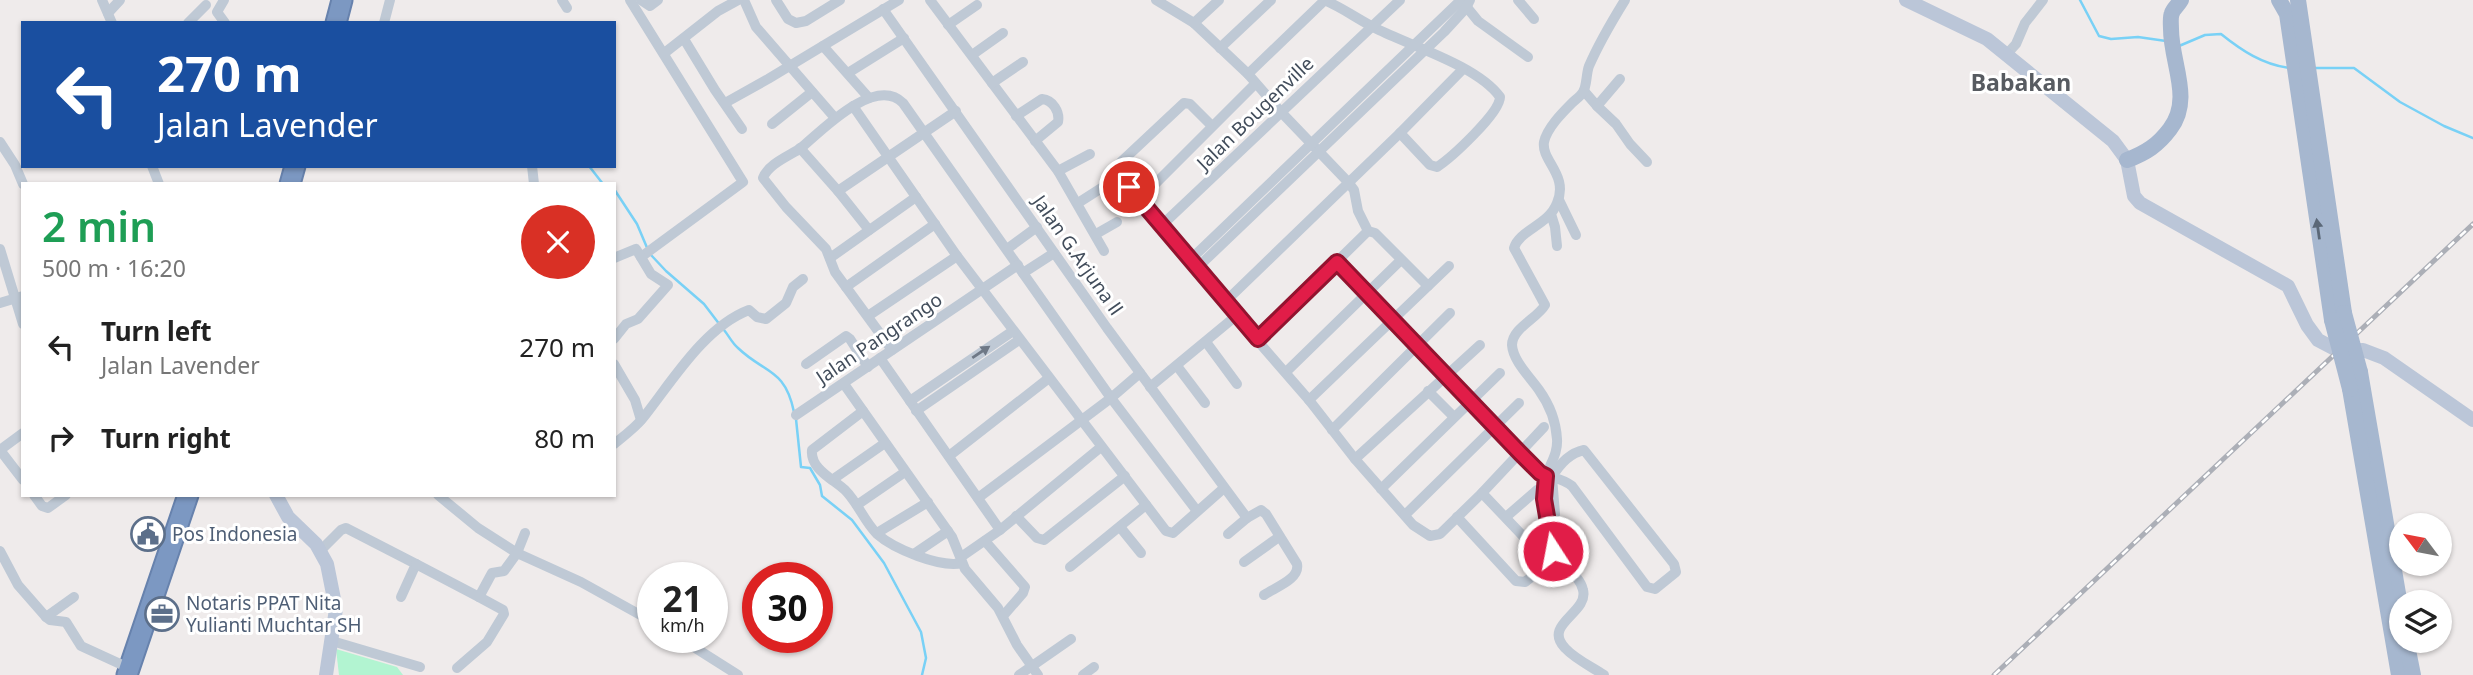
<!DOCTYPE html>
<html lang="en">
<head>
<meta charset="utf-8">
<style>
	body { margin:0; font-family:"Noto Sans",sans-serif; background:#f2f2f2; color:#222; height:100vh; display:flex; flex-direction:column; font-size:26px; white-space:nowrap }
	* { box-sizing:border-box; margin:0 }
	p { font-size:23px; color:#767676 }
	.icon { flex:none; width:38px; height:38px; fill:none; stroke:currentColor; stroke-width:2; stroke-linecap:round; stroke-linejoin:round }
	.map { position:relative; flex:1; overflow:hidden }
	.drawer { position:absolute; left:21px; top:182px; width:595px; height:315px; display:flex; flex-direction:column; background:#fff; border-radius:0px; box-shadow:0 2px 5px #0004 }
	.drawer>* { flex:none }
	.guide { position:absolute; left:21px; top:21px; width:595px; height:147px; border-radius:0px; box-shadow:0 2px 5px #0004; background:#1a4fa0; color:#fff; overflow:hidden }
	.needle { width:46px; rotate:302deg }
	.buttons { position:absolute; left:2389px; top:513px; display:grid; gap:14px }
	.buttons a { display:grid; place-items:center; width:63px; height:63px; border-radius:50%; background:#fff; box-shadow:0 2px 5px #0004; font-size:35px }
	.speed { position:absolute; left:637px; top:562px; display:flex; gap:14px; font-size:35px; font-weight:700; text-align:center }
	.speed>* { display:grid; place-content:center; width:91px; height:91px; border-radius:50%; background:#fff; box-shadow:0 2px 5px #0004; line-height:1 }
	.speed small { font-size:18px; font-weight:400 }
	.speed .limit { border:10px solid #d22; background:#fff; color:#111 }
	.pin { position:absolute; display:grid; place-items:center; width:60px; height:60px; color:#fff; margin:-30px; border:4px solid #fff; border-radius:50%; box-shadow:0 2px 7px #0007 }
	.me { position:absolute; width:77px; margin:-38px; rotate:349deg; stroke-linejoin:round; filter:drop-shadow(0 0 5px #0008) }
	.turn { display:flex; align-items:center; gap:24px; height:147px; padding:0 21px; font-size:32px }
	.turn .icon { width:91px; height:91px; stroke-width:2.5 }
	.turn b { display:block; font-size:49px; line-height:60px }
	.round { display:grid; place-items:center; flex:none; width:74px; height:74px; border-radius:37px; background:#f2f2f2 }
	.summary { display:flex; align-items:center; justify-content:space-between; height:119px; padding:0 21px }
	h1 { font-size:42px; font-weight:600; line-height:52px; color:#1e9e55 }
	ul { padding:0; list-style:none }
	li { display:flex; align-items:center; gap:21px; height:91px; padding:0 21px }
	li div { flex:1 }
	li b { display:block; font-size:26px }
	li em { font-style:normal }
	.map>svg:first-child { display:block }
	.green { fill:#b2f4d1 }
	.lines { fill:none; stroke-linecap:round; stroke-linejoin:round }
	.stream { stroke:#79d1f6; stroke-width:2.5 }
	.highway-casing { stroke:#6782ad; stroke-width:23 }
	.street { stroke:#bfc9d5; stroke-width:10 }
	.secondary { stroke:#bbc6d8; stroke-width:14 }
	.primary { stroke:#a6b7cf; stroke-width:16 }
	.highway { stroke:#7c98c2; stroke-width:19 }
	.rail-casing { stroke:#acafb7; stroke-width:5 }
	.rail { stroke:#fff; stroke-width:2.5; stroke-dasharray:8; stroke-linecap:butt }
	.primary-bridge { stroke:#a6b7cf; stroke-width:16 }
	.oneway { fill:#5b6878 }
	.oneway2 { fill:#6e7886 }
	.route-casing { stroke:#92132f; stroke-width:18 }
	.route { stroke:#e11d48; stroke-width:12 }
	.labels { text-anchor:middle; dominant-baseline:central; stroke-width:6; stroke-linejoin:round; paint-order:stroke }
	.street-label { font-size:19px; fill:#424d5b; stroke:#fff }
	.service-label { font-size:19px; fill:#4e5e75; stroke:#fff; text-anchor:start }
	.quarter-label { font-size:23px; font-weight:bold; fill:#575b61; stroke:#fff }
</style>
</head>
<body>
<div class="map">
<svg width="2473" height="675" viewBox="0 0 2473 675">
	<rect width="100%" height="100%" fill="#efebeb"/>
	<polygon class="green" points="336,649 397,667 403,675 339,675"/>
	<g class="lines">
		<g class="stream">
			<polyline points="2080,0 2099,36 2111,39 2138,37 2166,41"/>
			<path d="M 2179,46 L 2205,35 L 2221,34 C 2241,50 2263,65 2290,68"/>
			<polyline points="2314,68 2354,68 2400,102 2444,126 2473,138"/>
			<polyline points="589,166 603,184"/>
			<polyline points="614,189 637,224 648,250"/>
			<polyline points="651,255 666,271 704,304 720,325"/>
			<path d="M 724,330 C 729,336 732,343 738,348 C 765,374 785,368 794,412"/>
			<polyline points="796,419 801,467 810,468 820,485 822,496 852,520 884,563 921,632 926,658 922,675"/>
		</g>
		<g class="highway-casing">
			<g id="highway">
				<polyline points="336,23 342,0"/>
				<polyline points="290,184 295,166"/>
				<polyline points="127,675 188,495"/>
			</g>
		</g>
		<g class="street">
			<polyline points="102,0 112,23"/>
			<polyline points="224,0 217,12 225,23"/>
			<polyline points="562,0 567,8"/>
			<polyline points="630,0 743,182 641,257"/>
			<polyline points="641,0 650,6 658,0"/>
			<polyline points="744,0 756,27 835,118"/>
			<polyline points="776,0 788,19 796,23 806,21 840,0"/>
			<polyline points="930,0 1058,171 1104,251"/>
			<polyline points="1156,0 1194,23 1248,74 1281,112 1348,182 1354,190 1358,211 1368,231 1375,233 1428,286"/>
			<path d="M 1324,0 C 1343,8 1359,20 1377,29 C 1411,46 1478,66 1500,97 C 1500,113 1451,158 1437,167 L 1430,165 L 1400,133"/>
			<polyline points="1518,0 1534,19"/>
			<polyline points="883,9 1107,328 1247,518"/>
			<polyline points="108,13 120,0"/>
			<polyline points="188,23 206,5"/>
			<polyline points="384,23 390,0"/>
			<polyline points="1194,23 1219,0"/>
			<polyline points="948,25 977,5"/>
			<polyline points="684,39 715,90 742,129"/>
			<polyline points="823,46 869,98"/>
			<polyline points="1220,48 1271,0"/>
			<polyline points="667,51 718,11 738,0"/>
			<polyline points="972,55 1003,33"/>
			<polyline points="2006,55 2016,44 2025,23 2043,0"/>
			<polyline points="848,73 904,38"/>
			<polyline points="1248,74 1325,0"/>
			<polyline points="992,83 1023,62"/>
			<polyline points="1584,91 1597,106 1616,124 1630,144 1647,162"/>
			<polyline points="725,103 768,79 899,0"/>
			<polyline points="853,106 957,256 1166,531 1173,533 1224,488"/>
			<polyline points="1597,106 1620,79"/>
			<path d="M 1016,116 L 1042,99 C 1053,100 1060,112 1058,122 L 1035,141"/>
			<polyline points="772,124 812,92"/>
			<polyline points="1212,126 1190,104 1184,103 1121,162 1117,172 1236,316 1309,400 1355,459 1413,525 1430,536 1440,534 1482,493 1544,427"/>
			<polyline points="0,142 15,165 23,184"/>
			<polyline points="800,148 838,191 869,230"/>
			<polyline points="152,166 159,184"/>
			<polyline points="532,166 534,184"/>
			<polyline points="1058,171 1090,154"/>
			<polyline points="838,191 956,111"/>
			<polyline points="1139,200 1255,84"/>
			<polyline points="1559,200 1576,235"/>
			<polyline points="1078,203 1103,187"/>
			<polyline points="1551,214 1555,227 1557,246"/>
			<polyline points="1161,226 1400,0"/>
			<polyline points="1096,234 1117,222"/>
			<polyline points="0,249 23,324"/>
			<polyline points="1007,249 1037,227"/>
			<polyline points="614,258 636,249 651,274 668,285 638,319 626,324 614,339"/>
			<polyline points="830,258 916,197"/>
			<polyline points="1190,260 1461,0 1478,21 1528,57"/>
			<path d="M 1337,263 L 1540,473 C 1552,478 1562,478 1572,486 L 1647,587 L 1655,589 L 1676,572 L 1674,564 L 1584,450 C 1570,453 1559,465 1552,477 L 1555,514"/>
			<polyline points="1197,268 1444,32 1466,8 1470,0"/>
			<polyline points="1023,273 1054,253"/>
			<polyline points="846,287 935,224"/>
			<polyline points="1225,302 1400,133 1463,69"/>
			<polyline points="0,303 23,296"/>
			<polyline points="868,316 957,256"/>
			<polyline points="1258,339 1368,231"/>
			<polyline points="1206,342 1237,384"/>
			<path d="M 892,350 L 835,272 L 826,249 L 786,207 L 763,178 C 768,164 789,156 801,148 C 821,131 875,75 903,103 L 1111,398 L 1197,511"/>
			<polyline points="880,358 1000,530"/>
			<polyline points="614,364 635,400 641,420"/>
			<polyline points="806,364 846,336 850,339 868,367"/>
			<polyline points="1177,366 1205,403"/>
			<polyline points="1286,372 1401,260"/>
			<polyline points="844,384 952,537 965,569 998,608 1017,645 1038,675"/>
			<polyline points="1150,387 1236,316"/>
			<polyline points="1428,391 1454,417"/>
			<polyline points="1309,400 1449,266"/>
			<polyline points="910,401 1013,331"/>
			<path d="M 863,411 L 812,450 C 810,469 833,479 845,490 C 858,503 864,521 877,534 C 894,549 940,568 962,563"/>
			<polyline points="916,411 1019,340"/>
			<polyline points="796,415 1018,265"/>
			<polyline points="1332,430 1450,313"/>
			<path d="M 614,444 C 624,436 635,428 643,418 C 671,383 704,327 749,310 L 757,317 L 766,319 L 786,303 L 793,287 L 803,279"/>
			<polyline points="0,450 23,480"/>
			<polyline points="0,450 23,433"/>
			<polyline points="949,456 1049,378"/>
			<polyline points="1355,459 1480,345"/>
			<polyline points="832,480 885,443"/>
			<polyline points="1381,489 1500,373"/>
			<polyline points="34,495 42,506 48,508 66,495"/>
			<polyline points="438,495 478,528 517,553 581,582 653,622"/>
			<polyline points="978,498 1111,398 1140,373"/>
			<polyline points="857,505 905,472"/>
			<polyline points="1405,515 1519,403"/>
			<polyline points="1016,516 1037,538 1044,540 1125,476"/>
			<polyline points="1457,517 1516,581 1525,582 1540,570 1544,563 1542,556 1482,493"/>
			<polyline points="1506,517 1537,490"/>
			<polyline points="1120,527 1141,553"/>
			<polyline points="877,533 928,502"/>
			<path d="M 1228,534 L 1247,518 L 1261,510 L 1266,514 L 1297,564 C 1300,579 1276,587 1264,595"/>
			<polyline points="985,541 1025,587 1023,593 1003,616"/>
			<polyline points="321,550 341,530 346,528 416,564 401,597"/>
			<polyline points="0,551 18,585 46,617 50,620 66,622 81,646 129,668"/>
			<polyline points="914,554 948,531"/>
			<polyline points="961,557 1000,530 1101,447"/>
			<polyline points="1244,562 1279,537"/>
			<polyline points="416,564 479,597 492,573 504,571 517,553 525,533"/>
			<polyline points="1070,567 1146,505"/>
			<polyline points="46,617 74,597"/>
			<polyline points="678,637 738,675"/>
			<polyline points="332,641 420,667"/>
			<polyline points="457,668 487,642 504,614 503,610 479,597"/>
			<polyline points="1019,675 1071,639"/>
			<polyline points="1083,675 1094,667"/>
			<path d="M 1604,675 C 1592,667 1575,659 1565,648 C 1542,624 1589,613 1583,590 C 1579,572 1557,566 1552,548 C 1547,527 1539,495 1547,474 C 1551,462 1558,453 1557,439 C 1556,422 1549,404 1539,390 C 1530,377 1513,361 1512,345 C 1512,328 1538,318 1545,305 L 1514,248 C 1519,230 1549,225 1557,203 C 1569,175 1541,161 1544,142 C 1547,128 1562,113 1572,103 C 1575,100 1581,96 1583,92 C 1587,86 1586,74 1589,66 C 1599,43 1612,21 1625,0"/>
		</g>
		<g class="secondary">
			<polyline points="1906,0 1987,39 2113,141 2127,160 2134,196 2140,203 2288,286 2307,325 2318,340 2339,351 2363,350 2384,358 2473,420"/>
			<polyline points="276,495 288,517 316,544 327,564 336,609 326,675"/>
		</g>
		<g class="primary">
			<polyline points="2279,0 2287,14 2332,320"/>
			<polyline points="2298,0 2344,313"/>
			<path d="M 2127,160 C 2146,153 2158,145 2170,129 C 2193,99 2171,63 2171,29 C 2171,25 2170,17 2172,13 C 2173,9 2179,4 2181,0"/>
			<polyline points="2360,372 2401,611"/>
			<polyline points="2350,389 2399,675"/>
			<polyline points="2406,640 2413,675"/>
		</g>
		<use href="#highway" class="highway"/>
		<g class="rail-casing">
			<polyline id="rail" points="1994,675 2473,224"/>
		</g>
		<use href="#rail" class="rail"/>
		<g class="primary-bridge">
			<polyline points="2344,313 2360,372"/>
			<polyline points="2332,320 2350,389"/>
		</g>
	</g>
	<defs><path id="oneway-solid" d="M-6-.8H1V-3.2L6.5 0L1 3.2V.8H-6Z" transform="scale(1.75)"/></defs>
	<use class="oneway" href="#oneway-solid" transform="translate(2318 229) rotate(-98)"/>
	<use class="oneway2" href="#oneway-solid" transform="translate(981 352) rotate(-34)"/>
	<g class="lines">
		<g class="route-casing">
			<polyline id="route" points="1129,187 1258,339 1337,262 1520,453 1540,473 1546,476 1544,499 1553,551"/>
		</g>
		<use href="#route" class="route"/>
	</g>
	<defs>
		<g id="civic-ring" transform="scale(1.75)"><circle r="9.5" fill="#fff" stroke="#5c6f8a" stroke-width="1.5"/><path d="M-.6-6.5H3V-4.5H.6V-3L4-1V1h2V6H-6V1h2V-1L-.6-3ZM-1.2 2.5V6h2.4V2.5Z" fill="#5c6f8a"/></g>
		<g id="office-ring" transform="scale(1.75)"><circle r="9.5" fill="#fff" stroke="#5c6f8a" stroke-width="1.5"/><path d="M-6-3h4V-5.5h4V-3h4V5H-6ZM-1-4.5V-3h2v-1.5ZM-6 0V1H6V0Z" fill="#5c6f8a"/></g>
	</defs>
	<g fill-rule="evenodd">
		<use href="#civic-ring" x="148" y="534"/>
		<use href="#office-ring" x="162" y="614"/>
	</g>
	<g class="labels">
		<g class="street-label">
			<text transform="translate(1255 113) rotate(-44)">Jalan Bougenville</text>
			<text transform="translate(1078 255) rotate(55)">Jalan G.Arjuna ll</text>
			<text transform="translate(879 338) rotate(-34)">Jalan Pangrango</text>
		</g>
		<g class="service-label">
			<text x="172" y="534">Pos Indonesia</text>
			<text x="186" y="603">Notaris PPAT Nita<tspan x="186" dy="22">Yulianti Muchtar SH</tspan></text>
		</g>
		<g class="quarter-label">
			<text x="2021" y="82">Babakan</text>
		</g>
	</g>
</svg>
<div class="buttons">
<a><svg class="needle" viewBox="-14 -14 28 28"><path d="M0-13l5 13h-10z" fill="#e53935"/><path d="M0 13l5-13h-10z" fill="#767676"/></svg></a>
<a><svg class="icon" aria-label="layers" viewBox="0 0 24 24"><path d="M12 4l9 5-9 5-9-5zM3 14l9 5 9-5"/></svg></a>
</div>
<div class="speed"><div>21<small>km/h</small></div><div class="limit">30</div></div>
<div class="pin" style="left:1129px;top:187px;background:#d93025"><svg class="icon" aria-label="arrive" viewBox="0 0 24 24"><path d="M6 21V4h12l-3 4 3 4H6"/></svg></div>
<svg class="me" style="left:1553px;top:551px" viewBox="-20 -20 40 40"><circle r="17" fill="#e11d48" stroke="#fff" stroke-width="3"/><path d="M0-11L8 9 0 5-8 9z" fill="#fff"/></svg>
<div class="guide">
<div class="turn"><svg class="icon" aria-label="left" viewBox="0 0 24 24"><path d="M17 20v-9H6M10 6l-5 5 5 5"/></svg><div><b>270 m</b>Jalan Lavender</div></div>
</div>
<section class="drawer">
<div class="summary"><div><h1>2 min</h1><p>500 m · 16:20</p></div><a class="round" style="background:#d93025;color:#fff"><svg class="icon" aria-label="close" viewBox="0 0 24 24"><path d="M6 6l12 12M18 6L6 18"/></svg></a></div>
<ul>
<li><svg class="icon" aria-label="left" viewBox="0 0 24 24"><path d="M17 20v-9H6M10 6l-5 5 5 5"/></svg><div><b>Turn left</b><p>Jalan Lavender</p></div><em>270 m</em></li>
<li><svg class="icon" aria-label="right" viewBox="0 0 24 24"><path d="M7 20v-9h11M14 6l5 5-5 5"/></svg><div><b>Turn right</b></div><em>80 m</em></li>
</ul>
</section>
</div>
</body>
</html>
